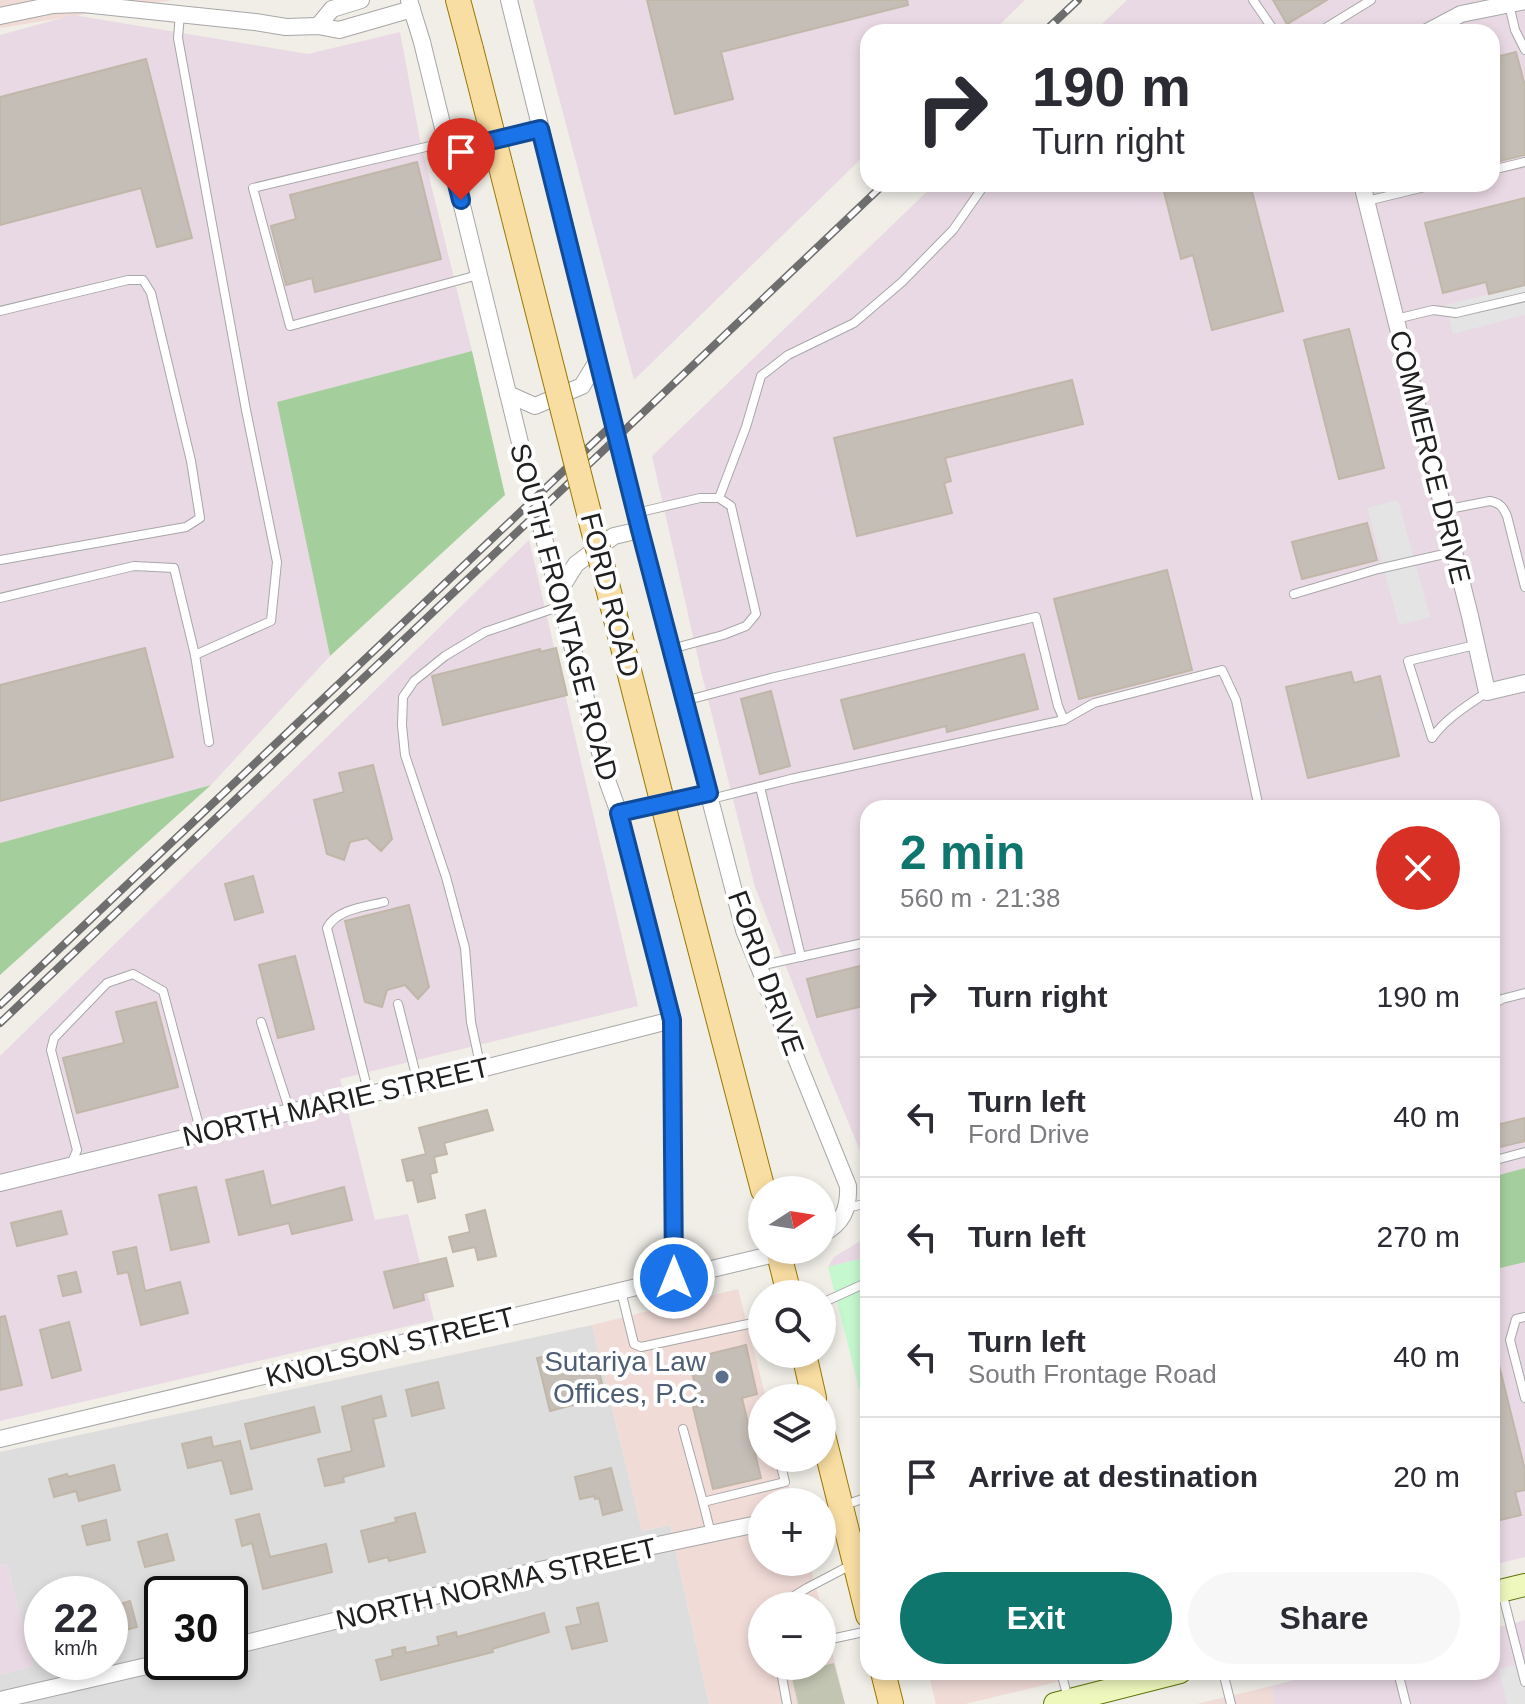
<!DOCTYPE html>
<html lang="en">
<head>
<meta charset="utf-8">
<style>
	body { margin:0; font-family:Arial,sans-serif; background:#f7f7f7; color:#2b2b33; height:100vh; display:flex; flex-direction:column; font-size:30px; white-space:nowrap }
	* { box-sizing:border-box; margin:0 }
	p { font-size:26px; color:#7c7c81 }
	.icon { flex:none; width:44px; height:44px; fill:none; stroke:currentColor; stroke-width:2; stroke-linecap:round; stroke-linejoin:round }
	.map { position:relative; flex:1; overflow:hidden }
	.panel { position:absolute; left:860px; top:800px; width:640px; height:880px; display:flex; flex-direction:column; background:#fff; border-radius:24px; box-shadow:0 4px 12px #0003 }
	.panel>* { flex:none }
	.hud { position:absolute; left:860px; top:24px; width:640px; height:168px; border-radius:24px; box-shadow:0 4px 12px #0003; background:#fff; color:#2b2b33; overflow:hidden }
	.needle { width:52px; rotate:78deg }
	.tools { position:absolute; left:748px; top:1176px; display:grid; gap:16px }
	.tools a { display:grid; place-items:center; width:88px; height:88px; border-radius:50%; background:#fff; box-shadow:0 4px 12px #0003; font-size:40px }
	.speed { position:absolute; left:24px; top:1576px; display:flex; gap:16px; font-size:40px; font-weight:700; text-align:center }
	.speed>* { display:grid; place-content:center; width:104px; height:104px; border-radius:50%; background:#fff; box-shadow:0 4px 12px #0003; line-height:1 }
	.speed small { font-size:20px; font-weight:400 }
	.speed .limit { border:4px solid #111; border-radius:12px; background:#fff; color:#111 }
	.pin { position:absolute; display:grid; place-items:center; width:68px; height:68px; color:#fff; margin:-82px -34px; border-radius:50% 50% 50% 0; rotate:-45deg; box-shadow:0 0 8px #0007 }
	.pin .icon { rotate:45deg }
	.me { position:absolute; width:88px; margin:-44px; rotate:0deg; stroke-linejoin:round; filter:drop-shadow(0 0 6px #0008) }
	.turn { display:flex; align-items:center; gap:28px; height:168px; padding:0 40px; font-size:36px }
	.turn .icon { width:104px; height:104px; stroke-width:2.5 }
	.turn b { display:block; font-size:56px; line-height:68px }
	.round { display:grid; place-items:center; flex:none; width:84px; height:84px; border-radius:42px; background:#f7f7f7 }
	.head { display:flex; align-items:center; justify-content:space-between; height:136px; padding:0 40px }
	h1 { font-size:48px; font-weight:800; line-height:60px; color:#0f766e }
	.cta { display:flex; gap:16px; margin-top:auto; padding:16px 40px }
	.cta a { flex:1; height:92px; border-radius:48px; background:#0f766e; color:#fff; font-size:32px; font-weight:800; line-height:92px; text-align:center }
	.cta a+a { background:#f7f7f7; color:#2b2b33 }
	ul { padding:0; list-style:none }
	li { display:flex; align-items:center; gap:24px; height:120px; padding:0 40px; border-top:2px solid #e1e1e2 }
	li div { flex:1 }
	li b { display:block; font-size:30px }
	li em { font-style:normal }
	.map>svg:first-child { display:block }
	.residential { fill:#dedddd; fill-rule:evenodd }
	.commercial { fill:#f0dbd7 }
	.industrial { fill:#e9d9e4 }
	.construction { fill:#c2c5b2 }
	.forest { fill:#a5ce9d }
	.park { fill:#c6f8d0 }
	.parking { fill:#e4e4e4 }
	.building { fill:#c5beb6; stroke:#c1b7a9; stroke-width:2 }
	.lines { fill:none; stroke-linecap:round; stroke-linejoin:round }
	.lane-casing { stroke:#a7a7a7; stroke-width:10 }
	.street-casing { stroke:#a7a7a7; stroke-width:18 }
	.secondary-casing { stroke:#5c7508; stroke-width:24 }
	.primary-casing { stroke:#977805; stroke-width:26 }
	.lane { stroke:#fff; stroke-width:8 }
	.street { stroke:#fff; stroke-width:16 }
	.secondary { stroke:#eef8bd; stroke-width:22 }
	.primary { stroke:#f9dea3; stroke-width:24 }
	.rail-casing { stroke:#6e6e6e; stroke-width:8 }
	.rail { stroke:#fff; stroke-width:5; stroke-dasharray:15; stroke-linecap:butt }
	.primary-bridge-casing { stroke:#977805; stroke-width:26; stroke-linecap:butt }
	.primary-bridge { stroke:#f9dea3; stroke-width:24 }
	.route-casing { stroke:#114b97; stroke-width:20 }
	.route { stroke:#1a73e8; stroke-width:14 }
	.service-dot { fill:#5c6f8a; stroke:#fff; stroke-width:3 }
	.labels { text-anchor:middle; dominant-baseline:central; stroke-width:8; stroke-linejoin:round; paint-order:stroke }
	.street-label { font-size:28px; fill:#202020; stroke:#fff }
	.service-label { font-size:28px; fill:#4e5e75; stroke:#fff; text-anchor:end }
</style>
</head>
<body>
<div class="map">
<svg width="1525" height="1704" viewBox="0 0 1525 1704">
	<rect width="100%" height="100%" fill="#f0eee7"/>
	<path class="residential" d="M 592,1325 L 642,1531 L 670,1525 L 709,1704 L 0,1704 L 0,1675 L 33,1666 L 7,1564 L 0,1566 L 0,1452 ZM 42,1594 L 110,1594 L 110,1662 L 42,1662 ZM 162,1594 L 230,1594 L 230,1662 L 162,1662 Z"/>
	<g class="commercial">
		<polygon points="0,0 173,0 0,28"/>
		<polygon points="738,1289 766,1398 762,1398 762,1458 782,1458 793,1502 762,1502 762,1562 809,1562 821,1606 762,1606 762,1666 822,1666 822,1610 845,1704 709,1704 670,1525 642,1531 592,1325"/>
		<polygon points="928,1672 1099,1672 965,1704 936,1704"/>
		<polygon points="1271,1686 1275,1704 1197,1704"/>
	</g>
	<g class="industrial">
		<polygon points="533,0 1025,0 992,32 868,32 868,152 634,380"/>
		<polygon points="1127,0 1525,0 1525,1557 1492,1565 1492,808 868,808 868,1170 821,1056 755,887 701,671 652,456 935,184 1492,184 1492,32 1094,32"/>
		<polygon points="73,15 308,54 400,32 420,140 472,351 278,402 330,656 211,785 0,843 0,35"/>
		<polygon points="529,540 638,1006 340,1079 375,1220 408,1214 434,1320 0,1421 0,1056"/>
		<polygon points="868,1231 868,1257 828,1267 834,1257 862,1240"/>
		<polygon points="7,1564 33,1666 0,1675 0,1566"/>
		<polygon points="1525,1620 1525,1704 1275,1704 1271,1686 1325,1672 1492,1672 1492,1629"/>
	</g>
	<polygon class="construction" points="834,1663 845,1704 798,1704 791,1674"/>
	<g class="forest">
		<polygon points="472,351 505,495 330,656 277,402"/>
		<polygon points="211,785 0,975 0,843"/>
		<polygon points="1525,1168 1525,1262 1492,1270 1492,1177"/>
	</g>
	<polygon class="park" points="868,1257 868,1423 828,1267"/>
	<g class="parking">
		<polygon points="1525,285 1525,315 1453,334 1446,305"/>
		<polygon points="1398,500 1430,617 1399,625 1367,508"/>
		<polygon points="1525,1662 1525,1704 1507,1704 1499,1669"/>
	</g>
	<g class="building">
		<polygon points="647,0 907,0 908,5 721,52 733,99 675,114"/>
		<polygon points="1273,0 1327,0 1287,24"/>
		<polygon points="1516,52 1525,86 1525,155 1492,163 1492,58"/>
		<polygon points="146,59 192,238 157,247 141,188 0,225 0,97"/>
		<polygon points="417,162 441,259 315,292 312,278 286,285 271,226 296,219 290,195"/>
		<polygon points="1162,184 1250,184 1283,311 1212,330 1193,255 1181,259"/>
		<polygon points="1525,198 1525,285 1489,294 1486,282 1443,293 1425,223"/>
		<polygon points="1349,329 1384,468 1339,479 1304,340"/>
		<polygon points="1072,380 1083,424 945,458 951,481 944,483 952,513 857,536 834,438"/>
		<polygon points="1367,523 1377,560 1302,579 1292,542"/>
		<polygon points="1167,570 1192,670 1079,699 1054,599"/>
		<polygon points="145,648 173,757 0,801 0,685"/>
		<polygon points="556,648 567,695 443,725 432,676 540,649 540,652"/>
		<polygon points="1024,654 1038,709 947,732 946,726 854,749 841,700"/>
		<polygon points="1351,672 1354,683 1380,676 1399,756 1308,778 1286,687"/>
		<polygon points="771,691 790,766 760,774 741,699"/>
		<polygon points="373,765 392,839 381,851 367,838 350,842 344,860 327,854 314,800 344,792 339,773"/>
		<polygon points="253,876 263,912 235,920 225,884"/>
		<polygon points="409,905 429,987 418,999 405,985 387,990 382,1007 365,1002 345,921"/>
		<polygon points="295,956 314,1029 278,1038 259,965"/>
		<polygon points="868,964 868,1005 817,1017 807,979"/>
		<polygon points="156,1002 178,1087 77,1113 63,1058 124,1043 116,1012"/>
		<polygon points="487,1110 493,1130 444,1143 447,1154 434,1157 437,1172 430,1174 435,1198 418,1202 413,1180 407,1181 402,1160 426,1154 419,1128"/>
		<polygon points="1525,1118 1525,1141 1492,1149 1492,1126"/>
		<polygon points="263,1171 271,1206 344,1187 352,1220 292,1234 289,1223 239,1235 226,1180"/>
		<polygon points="196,1187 209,1242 171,1250 159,1195"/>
		<polygon points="485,1210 496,1256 478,1260 475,1247 453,1252 449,1237 470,1232 466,1215"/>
		<polygon points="61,1211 67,1234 17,1246 11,1223"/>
		<polygon points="136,1247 145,1291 180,1282 188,1313 141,1325 128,1272 118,1274 113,1252"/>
		<polygon points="446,1258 453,1286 423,1293 424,1300 394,1308 384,1272"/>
		<polygon points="76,1272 81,1292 63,1296 58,1276"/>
		<polygon points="5,1316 22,1385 0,1390 0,1317"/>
		<polygon points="69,1322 81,1370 52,1378 40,1330"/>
		<polygon points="746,1345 757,1394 742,1398 761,1478 713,1489 693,1407 700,1406 689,1359"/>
		<polygon points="556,1354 559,1368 596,1359 604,1392 572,1400 573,1405 550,1411 537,1358"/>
		<polygon points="1497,1357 1525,1470 1525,1490 1515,1492 1521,1515 1492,1522 1492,1358"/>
		<polygon points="438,1382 444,1408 412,1416 406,1390"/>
		<polygon points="381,1396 386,1416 373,1419 384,1466 343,1477 344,1482 325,1486 318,1459 352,1451 342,1407"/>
		<polygon points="314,1407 320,1432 251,1449 245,1424"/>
		<polygon points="211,1437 213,1447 240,1441 252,1489 231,1494 222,1460 188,1468 182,1444"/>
		<polygon points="114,1465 120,1490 79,1501 76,1491 54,1497 49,1479 67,1474 68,1477"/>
		<polygon points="611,1468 622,1510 603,1515 599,1498 595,1499 594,1496 580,1499 575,1477"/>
		<polygon points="415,1513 425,1552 389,1561 388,1557 369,1562 361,1531 396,1522 395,1518"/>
		<polygon points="259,1514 270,1557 326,1544 332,1572 263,1589 252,1543 242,1546 236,1520"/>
		<polygon points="106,1520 110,1540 87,1545 82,1526"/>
		<polygon points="167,1534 174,1560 145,1567 138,1542"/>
		<polygon points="130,1601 137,1627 114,1633 110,1619 110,1607"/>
		<polygon points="598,1603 607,1641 572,1649 566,1627 581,1624 577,1608"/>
		<polygon points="544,1613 549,1632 492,1649 493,1652 381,1680 376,1660 393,1656 392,1650 405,1647 406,1653 439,1645 437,1637 456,1632 457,1637"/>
	</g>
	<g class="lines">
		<g class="lane-casing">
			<g id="lane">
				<polyline points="1253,0 1275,32"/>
				<polyline points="1509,4 1515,30 1525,50"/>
				<polyline points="1319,32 1371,0"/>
				<polyline points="447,142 253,188 290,326 478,275"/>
				<polyline points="1492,170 1525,162"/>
				<polyline points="1367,201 1437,184"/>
				<polyline points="0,311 128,280 143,280 151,293 191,461 200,518 186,527 0,560"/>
				<polyline points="1396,319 1433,310 1456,313 1525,297"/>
				<polyline points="719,498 746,427 761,376 788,355 854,323 902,282 953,230 985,184"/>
				<path d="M 1444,510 L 1490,501 C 1500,503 1503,507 1507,516 L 1525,587"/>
				<polyline points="636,513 700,498 719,498 731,506 756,614 746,626 723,635 671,649"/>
				<polyline points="1294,594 1378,569 1453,552"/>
				<polyline points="0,598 134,566 174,568 195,655 271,621 277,562 246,410 178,38 180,14"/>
				<path d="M 1475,645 L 1408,661 L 1432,738 C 1446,718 1467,706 1487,692"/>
				<polyline points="195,655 209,742"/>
				<polyline points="684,701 771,678 1036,617 1058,706 1064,720"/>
				<polyline points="760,787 801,957"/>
				<polyline points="711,799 791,779 1064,720 1094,703 1222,670 1236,700 1259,808"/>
				<polyline points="759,966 868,942"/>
				<polyline points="398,1004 418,1083"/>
				<polyline points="1492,1005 1502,999 1525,993"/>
				<polyline points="261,1022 290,1112"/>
				<polyline points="481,1069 471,1022 465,948 446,877 405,755 402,725 403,697 414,681 445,656 485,632 561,606"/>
				<path d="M 369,1095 L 327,928 C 337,909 365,907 384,902"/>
				<polyline points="1492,1161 1525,1152"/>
				<polyline points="71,1165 77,1150 51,1050 54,1038 107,983 133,974 163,991 201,1133"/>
				<polyline points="847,1208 868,1203"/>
				<polyline points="621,1291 634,1344 641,1347 762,1321"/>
				<polyline points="822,1303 868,1282"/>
				<polyline points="1525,1317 1516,1319 1510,1340 1525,1398"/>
				<polyline points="683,1429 703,1502"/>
				<polyline points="845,1505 868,1497"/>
				<polyline points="711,1534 703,1502 785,1482 779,1458"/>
				<polyline points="1502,1592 1525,1682"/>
				<polyline points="778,1606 807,1588 851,1565"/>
				<polyline points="822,1641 868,1631"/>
				<polyline points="780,1666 787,1704"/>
				<polyline points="1061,1672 1068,1698"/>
				<polyline points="1223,1672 1231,1704"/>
				<polyline points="1398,1672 1406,1704"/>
			</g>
		</g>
		<g class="street-casing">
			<g id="street">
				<polyline points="409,0 422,42 534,500 608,783 619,813 672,1020 674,1278"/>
				<path d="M 509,0 L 640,530 L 744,930 L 848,1186 C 849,1209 843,1223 822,1234"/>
				<polyline points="0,16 53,5 83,4 255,22 286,27 318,26 339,30 412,9"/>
				<polyline points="318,26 332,9 361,0"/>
				<polyline points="1427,32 1461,14 1525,1"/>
				<polyline points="449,151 540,129"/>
				<polyline points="1362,184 1470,616 1487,692 1525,683"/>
				<polyline points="508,394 535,406 582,386 598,360"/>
				<polyline points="558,593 576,564 614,536 640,530"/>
				<polyline points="619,813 709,793"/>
				<polyline points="0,1183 290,1112 481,1069 672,1020"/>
				<polyline points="0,1439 779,1253 787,1250"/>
				<polyline points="230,1647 535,1571 762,1523"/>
				<polyline points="4,1699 164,1662"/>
			</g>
		</g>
		<g class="secondary-casing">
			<g id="secondary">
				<polyline points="1492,1593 1525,1585"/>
				<polyline points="1055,1704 1180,1672"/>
			</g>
		</g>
		<g class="primary-casing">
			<g id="primary">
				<polyline points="458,0 471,49"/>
				<polyline points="686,895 763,1190"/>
				<polyline points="778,1250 789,1294"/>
				<polyline points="804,1354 814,1398"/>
				<polyline points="822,1431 868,1615"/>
				<polyline points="883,1672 891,1704"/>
			</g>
		</g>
		<use href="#lane" class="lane"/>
		<use href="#street" class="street"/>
		<use href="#secondary" class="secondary"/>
		<use href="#primary" class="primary"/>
		<g class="rail-casing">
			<g id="rail">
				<polyline points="1044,32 1078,0"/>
				<polyline points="0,1005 610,427"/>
				<polyline points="0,1023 884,184"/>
			</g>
		</g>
		<use href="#rail" class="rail"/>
		<g class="primary-bridge-casing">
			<polyline id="primary-bridge" points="471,49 686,895"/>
		</g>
		<use href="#primary-bridge" class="primary-bridge"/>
	</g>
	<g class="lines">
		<g class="route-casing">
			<polyline id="route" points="461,200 449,151 540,129 640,530 709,793 619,813 672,1020 674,1278"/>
		</g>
		<use href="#route" class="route"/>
	</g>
	<circle class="service-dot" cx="722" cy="1377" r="8"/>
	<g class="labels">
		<g class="street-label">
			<text transform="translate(1430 457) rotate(76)">COMMERCE DRIVE</text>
			<text transform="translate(610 595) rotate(76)">FORD ROAD</text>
			<text transform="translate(564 612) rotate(75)">SOUTH FRONTAGE ROAD</text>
			<text transform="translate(766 973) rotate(70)">FORD DRIVE</text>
			<text transform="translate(336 1102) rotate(-13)">NORTH MARIE STREET</text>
			<text transform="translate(390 1347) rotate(-14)">KNOLSON STREET</text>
			<text transform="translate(496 1584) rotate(-13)">NORTH NORMA STREET</text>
		</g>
		<g class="service-label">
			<text x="706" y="1361">Sutariya Law<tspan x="706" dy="32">Offices, P.C.</tspan></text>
		</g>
	</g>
</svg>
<div class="tools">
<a><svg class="needle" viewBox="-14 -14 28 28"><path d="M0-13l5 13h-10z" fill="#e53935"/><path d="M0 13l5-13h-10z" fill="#7c7c81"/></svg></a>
<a><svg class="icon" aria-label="search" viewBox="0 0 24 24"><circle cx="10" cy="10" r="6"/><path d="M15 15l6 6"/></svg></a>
<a><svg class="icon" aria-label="layers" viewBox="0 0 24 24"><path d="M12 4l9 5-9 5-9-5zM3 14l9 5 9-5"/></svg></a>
<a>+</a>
<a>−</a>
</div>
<div class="speed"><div>22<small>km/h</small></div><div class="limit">30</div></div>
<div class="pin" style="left:461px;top:200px;background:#d93025"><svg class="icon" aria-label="arrive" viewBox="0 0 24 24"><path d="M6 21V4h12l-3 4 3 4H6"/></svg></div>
<svg class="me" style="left:674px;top:1278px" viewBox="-20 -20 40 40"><circle r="17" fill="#1a73e8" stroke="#fff" stroke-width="3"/><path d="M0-11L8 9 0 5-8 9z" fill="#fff"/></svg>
<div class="hud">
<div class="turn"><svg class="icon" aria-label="right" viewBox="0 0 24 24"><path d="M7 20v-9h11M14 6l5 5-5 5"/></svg><div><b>190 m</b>Turn right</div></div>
</div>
<section class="panel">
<div class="head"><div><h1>2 min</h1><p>560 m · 21:38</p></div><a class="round" style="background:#d93025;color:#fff"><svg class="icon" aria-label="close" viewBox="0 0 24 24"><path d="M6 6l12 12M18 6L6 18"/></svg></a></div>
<ul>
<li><svg class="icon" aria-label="right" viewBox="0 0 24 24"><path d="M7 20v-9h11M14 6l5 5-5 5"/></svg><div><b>Turn right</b></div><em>190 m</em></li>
<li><svg class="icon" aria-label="left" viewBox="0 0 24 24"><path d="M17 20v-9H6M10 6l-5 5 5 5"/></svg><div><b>Turn left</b><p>Ford Drive</p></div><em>40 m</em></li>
<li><svg class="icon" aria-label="left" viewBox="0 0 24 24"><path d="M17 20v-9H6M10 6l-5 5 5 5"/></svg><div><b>Turn left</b></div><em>270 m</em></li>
<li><svg class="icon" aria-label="left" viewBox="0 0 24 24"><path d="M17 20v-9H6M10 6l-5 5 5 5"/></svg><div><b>Turn left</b><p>South Frontage Road</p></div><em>40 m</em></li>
<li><svg class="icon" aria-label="arrive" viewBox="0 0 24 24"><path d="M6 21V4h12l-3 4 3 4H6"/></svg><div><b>Arrive at destination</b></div><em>20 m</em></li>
</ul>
<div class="cta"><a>Exit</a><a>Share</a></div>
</section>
</div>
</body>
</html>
